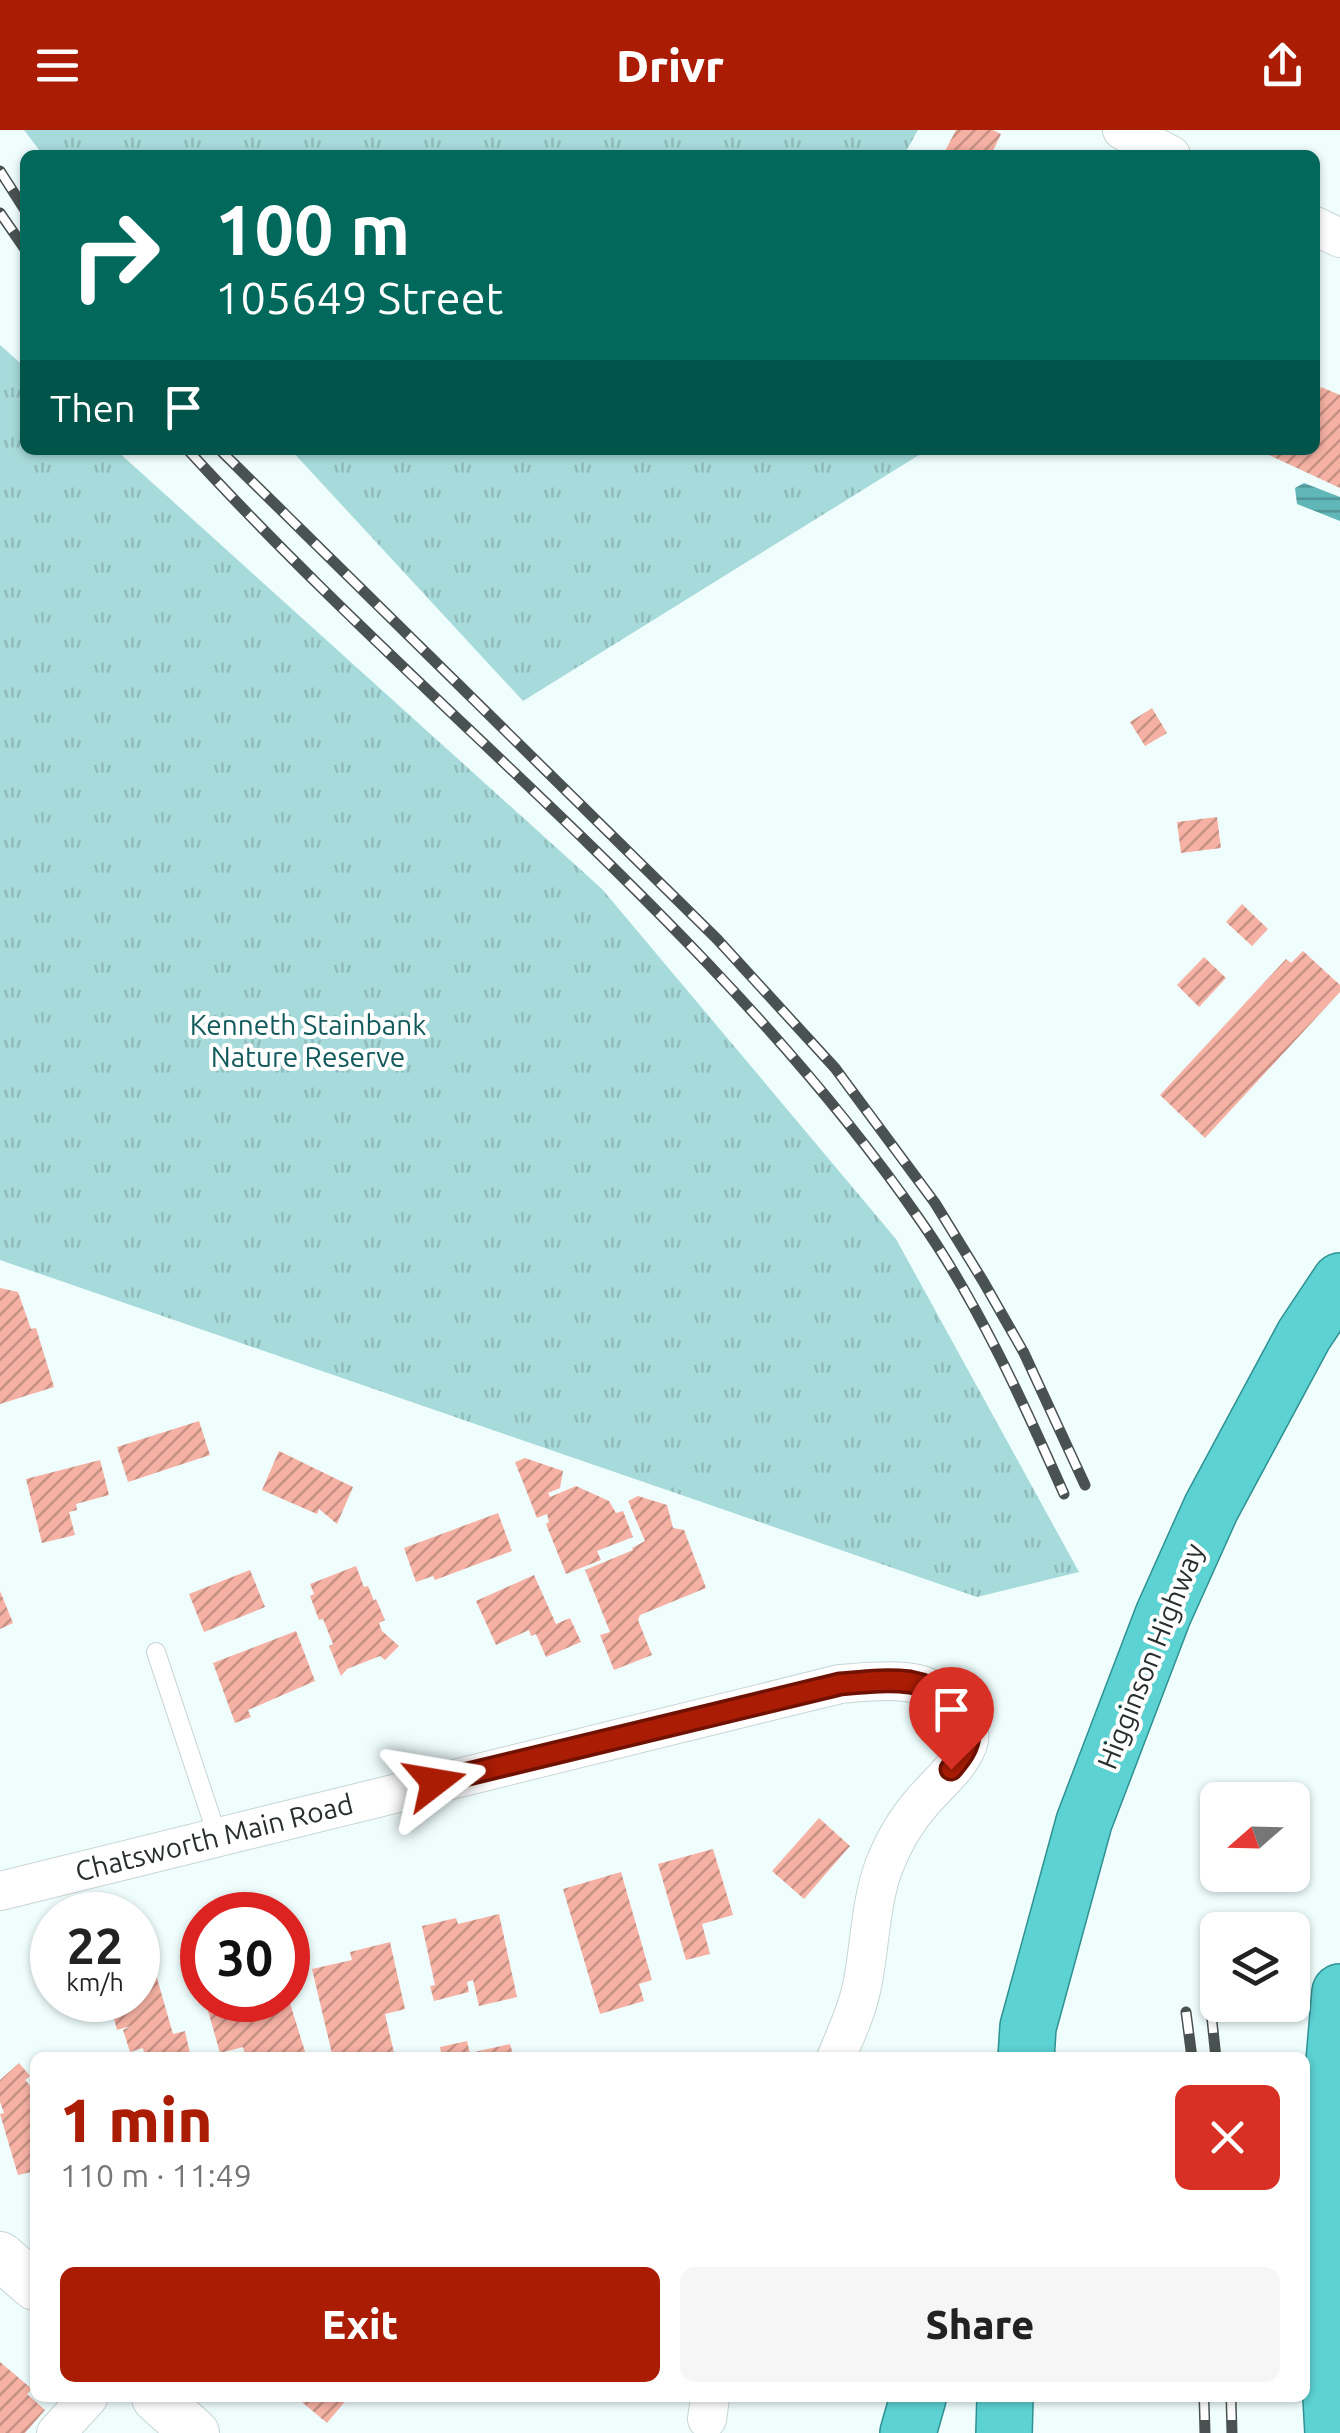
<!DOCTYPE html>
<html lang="en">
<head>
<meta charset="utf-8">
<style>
	body { margin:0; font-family:Ubuntu,sans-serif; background:#f6f6f6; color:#222; height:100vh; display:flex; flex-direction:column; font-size:38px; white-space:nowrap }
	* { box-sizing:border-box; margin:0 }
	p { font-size:32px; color:#767676 }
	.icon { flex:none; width:55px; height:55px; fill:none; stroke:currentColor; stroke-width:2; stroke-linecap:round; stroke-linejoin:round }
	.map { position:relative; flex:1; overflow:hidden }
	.panel { position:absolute; left:30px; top:1922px; width:1280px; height:350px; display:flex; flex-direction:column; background:#fff; border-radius:15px; box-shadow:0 2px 8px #0004 }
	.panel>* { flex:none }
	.hud { position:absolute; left:20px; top:20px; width:1300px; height:305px; border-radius:15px; box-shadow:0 2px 8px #0004; background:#00695c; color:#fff; overflow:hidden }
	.needle { width:65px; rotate:250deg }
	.controls { position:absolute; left:1200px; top:1652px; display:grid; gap:20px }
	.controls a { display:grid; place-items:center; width:110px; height:110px; border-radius:15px; background:#fff; box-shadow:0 2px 8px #0004; font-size:50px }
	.speed { position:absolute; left:30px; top:1762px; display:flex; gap:20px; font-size:50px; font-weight:700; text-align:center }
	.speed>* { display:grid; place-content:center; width:130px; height:130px; border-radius:50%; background:#fff; box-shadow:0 2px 8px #0004; line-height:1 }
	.speed small { font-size:25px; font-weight:400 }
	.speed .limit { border:15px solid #d22; background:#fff; color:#111 }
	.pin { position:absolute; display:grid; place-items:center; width:85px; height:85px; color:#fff; margin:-102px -42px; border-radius:50% 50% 50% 0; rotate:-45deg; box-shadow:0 0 10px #0007 }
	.pin .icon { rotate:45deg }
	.me { position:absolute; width:110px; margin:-55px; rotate:76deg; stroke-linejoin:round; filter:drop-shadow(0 0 8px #0008) }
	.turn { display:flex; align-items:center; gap:35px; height:210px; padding:0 30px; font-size:45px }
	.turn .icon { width:130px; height:130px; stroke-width:2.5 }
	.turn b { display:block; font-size:70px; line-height:85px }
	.then { display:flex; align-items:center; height:95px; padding:0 30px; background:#0003; gap:20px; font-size:38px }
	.round { display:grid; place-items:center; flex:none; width:105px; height:105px; border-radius:15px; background:#f6f6f6 }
	.summary { display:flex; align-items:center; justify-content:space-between; height:170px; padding:0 30px }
	h1 { font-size:60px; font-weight:800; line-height:75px; color:#ab1c04 }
	.cta { display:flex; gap:20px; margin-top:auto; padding:20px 30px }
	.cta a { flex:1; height:115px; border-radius:15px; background:#ab1c04; color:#fff; font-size:40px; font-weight:800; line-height:115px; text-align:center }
	.cta a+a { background:#f6f6f6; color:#222 }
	header { display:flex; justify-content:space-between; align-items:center; height:130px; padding:0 30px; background:#ab1c04; color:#fff; font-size:45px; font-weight:800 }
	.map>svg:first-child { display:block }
	.park { fill:url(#park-tufts) }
	.water { fill:url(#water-rules) }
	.building { fill:url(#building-hatch) }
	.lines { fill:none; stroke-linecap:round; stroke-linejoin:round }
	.service-casing { stroke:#c7d5d5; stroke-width:20 }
	.minor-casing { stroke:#c7d5d5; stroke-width:40 }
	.tertiary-casing { stroke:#c7d5d5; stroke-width:50 }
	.trunk-casing { stroke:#309192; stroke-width:58 }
	.service { stroke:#fff; stroke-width:18 }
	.minor { stroke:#fff; stroke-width:38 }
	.tertiary { stroke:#fff; stroke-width:48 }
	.trunk { stroke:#5cd2d3; stroke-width:55 }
	.rail-casing { stroke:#4a5151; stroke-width:11 }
	.rail { stroke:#fff; stroke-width:8; stroke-dasharray:22; stroke-linecap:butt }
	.route-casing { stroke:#6f1203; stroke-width:25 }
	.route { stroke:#ab1c04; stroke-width:18 }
	.labels { text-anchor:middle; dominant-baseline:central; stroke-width:8; stroke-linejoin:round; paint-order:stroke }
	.park-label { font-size:28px; fill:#125b5c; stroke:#fff }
	.street-label { font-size:28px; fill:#292e2e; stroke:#fff }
</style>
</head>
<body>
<header><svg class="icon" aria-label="menu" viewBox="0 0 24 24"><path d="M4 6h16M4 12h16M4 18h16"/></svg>Drivr<svg class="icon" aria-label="share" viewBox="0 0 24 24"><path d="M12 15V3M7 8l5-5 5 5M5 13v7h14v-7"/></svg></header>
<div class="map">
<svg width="1340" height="2303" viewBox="0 0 1340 2303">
	<defs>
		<pattern id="park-tufts" width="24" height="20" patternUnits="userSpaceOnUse" patternTransform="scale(2.5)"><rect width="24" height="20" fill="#a7dada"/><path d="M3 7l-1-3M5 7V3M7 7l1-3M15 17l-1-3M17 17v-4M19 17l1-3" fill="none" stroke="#90bbbb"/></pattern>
		<pattern id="water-rules" width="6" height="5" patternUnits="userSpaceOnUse" patternTransform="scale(2.5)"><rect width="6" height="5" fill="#61b6b7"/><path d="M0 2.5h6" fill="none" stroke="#509495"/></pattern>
		<pattern id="building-hatch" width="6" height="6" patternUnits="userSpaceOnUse" patternTransform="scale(2.5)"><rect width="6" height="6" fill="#f5b1a3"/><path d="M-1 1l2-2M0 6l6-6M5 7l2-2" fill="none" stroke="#c69085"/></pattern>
	</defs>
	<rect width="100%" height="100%" fill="#effdfd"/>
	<g class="park">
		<polygon points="24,0 918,0 904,25 43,25"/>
		<polygon points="0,215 25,237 25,320 116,320 602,759 896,1109 1079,1442 977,1467 0,1130"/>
		<polygon points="291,320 927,320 523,571"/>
	</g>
	<polygon class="water" points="1304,353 1340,367 1340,391 1297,374 1295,358"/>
	<g class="building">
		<polygon points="956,0 993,0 1001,4 991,25 943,25"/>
		<polygon points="1321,257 1340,265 1340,358 1258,320 1315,320 1315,272"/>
		<polygon points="1152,578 1167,603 1145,616 1130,592"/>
		<polygon points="1217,687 1221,718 1181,723 1177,692"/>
		<polygon points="1242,774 1268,799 1252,816 1226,792"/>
		<polygon points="1303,821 1340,855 1340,862 1205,1008 1160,965 1286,829 1291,833"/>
		<polygon points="1204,827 1226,848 1199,877 1177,855"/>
		<polygon points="0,1158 18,1162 31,1199 36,1198 54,1257 0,1274"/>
		<polygon points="199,1291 210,1325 128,1352 117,1317"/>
		<polygon points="279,1321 353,1357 337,1394 319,1379 317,1384 262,1360"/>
		<polygon points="525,1328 563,1341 560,1358 548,1363 550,1367 576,1356 609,1371 616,1383 623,1381 633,1407 597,1421 601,1430 566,1444 546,1394 549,1392 547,1384 537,1388 515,1332"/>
		<polygon points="100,1330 109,1365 76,1374 77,1380 69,1382 75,1405 42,1413 26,1349"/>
		<polygon points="638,1366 667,1375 673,1398 684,1400 706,1458 640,1485 638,1490 652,1525 614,1540 600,1505 610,1502 585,1440 633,1420 632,1418 645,1411 628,1371"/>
		<polygon points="498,1383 512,1421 435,1450 433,1446 416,1452 404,1418"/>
		<polygon points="356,1436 364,1457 368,1456 374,1471 376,1469 385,1490 379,1493 382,1501 399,1516 385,1530 380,1526 347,1539 341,1546 329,1516 333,1514 323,1489 319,1490 310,1466 314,1464 310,1454"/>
		<polygon points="250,1440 265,1477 204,1502 189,1464"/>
		<polygon points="534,1445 556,1494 570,1488 581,1512 546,1527 536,1504 531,1506 529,1500 496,1515 476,1471"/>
		<polygon points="0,1461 13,1493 0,1499"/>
		<polygon points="296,1501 315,1551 248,1580 251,1587 235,1593 213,1533"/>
		<polygon points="819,1688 850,1716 804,1769 772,1741"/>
		<polygon points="713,1719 733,1785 702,1794 710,1824 686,1830 658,1734"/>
		<polygon points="621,1742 652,1850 639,1854 644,1871 600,1884 563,1759"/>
		<polygon points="499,1784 517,1867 479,1876 473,1850 467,1852 469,1862 434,1871 430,1856 435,1855 422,1796 456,1788 458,1794"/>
		<polygon points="390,1812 405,1879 385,1884 395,1927 333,1928 312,1839 352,1830 350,1822"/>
		<polygon points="151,1827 173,1904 185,1901 191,1928 145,1928 143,1918 130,1922 123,1900 131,1896 117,1900 113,1885 97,1890 94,1878 90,1879 88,1870 138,1870 138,1831"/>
		<polygon points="235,1870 289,1870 307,1928 246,1928 243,1917 220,1923 207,1877"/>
		<polygon points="467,1911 470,1923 510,1914 514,1928 442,1928 440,1917"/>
		<polygon points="19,1933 30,1946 25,1950 35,1961 34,2053 31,2042 18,2045 0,1984 4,1983 0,1972 0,1950"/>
		<polygon points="0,2232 32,2259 27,2264 45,2280 25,2303 0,2303"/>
		<polygon points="297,2268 348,2268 327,2293"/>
	</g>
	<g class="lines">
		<g class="service-casing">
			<polyline id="service" points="156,1522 217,1705"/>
		</g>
		<g class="minor-casing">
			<g id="minor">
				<polyline points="1122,0 1171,25"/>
				<polyline points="1315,96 1340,108"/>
				<path d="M 0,1761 L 840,1554 C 878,1551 926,1543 955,1576 C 963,1585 971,1597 969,1610 C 964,1633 938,1653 923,1671 C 907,1689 893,1713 884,1736 C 870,1774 870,1817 862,1856 C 857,1881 846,1904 836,1928"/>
				<polyline points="707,2289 710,2268"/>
				<polyline points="56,2303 88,2268"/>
			</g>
		</g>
		<g class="tertiary-casing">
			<g id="tertiary">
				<polyline points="0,2126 35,2156"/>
				<polyline points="156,2268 195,2303"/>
			</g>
		</g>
		<g class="trunk-casing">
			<g id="trunk">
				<polyline points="1026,1928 1028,1897 1084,1692 1163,1485 1211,1378 1304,1205 1340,1151"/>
				<polyline points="908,2303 918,2268"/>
				<polyline points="1004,2303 1005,2268"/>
				<polyline points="1333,2303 1325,2161 1327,2013 1340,1862"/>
			</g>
		</g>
		<use href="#service" class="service"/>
		<use href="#minor" class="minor"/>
		<use href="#tertiary" class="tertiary"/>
		<use href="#trunk" class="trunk"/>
		<g class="rail-casing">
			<g id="rail">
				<polyline points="0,41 25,80"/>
				<polyline points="0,83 25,119"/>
				<path d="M 188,320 C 427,582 717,797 920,1090 C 978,1173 1023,1272 1064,1364"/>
				<polyline points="220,320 717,809 835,938 935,1073 983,1151 1024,1223 1085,1355"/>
				<polyline points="1211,1881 1216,1928"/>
				<polyline points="1186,1882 1192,1928"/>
				<polyline points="1204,2268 1205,2303"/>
				<polyline points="1231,2268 1232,2303"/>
			</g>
		</g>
		<use href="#rail" class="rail"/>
	</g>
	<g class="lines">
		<g class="route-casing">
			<path id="route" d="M 435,1652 L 840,1554 C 863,1552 886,1549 910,1552 C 933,1556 971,1577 969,1605 C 968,1619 959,1629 951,1639"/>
		</g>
		<use href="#route" class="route"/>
	</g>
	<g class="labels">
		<g class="park-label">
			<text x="308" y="894">Kenneth Stainbank<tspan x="308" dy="32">Nature Reserve</tspan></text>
		</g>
		<g class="street-label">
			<text transform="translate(1150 1526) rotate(-68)">Higginson Highway</text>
			<text transform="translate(214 1707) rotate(-14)">Chatsworth Main Road</text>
		</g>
	</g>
</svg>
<div class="controls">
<a><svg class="needle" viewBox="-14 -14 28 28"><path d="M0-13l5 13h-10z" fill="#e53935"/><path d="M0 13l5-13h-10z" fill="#767676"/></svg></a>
<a><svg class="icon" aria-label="layers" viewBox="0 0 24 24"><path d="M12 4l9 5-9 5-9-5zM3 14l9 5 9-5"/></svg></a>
</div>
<div class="speed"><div>22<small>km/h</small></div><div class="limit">30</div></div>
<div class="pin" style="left:951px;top:1639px;background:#d93025"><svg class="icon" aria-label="arrive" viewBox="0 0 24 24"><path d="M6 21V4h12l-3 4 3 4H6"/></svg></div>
<svg class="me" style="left:435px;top:1652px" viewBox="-20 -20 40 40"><path d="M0-17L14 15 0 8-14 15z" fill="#ab1c04" stroke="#fff" stroke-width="4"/></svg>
<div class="hud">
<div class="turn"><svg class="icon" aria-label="right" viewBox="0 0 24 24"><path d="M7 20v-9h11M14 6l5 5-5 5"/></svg><div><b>100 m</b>105649 Street</div></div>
<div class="then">Then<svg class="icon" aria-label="arrive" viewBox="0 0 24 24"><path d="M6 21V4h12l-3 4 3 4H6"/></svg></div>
</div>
<section class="panel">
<div class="summary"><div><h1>1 min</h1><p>110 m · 11:49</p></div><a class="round" style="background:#d93025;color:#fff"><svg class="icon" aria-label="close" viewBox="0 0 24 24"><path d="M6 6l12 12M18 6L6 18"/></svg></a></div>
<div class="cta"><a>Exit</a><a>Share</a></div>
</section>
</div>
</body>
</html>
